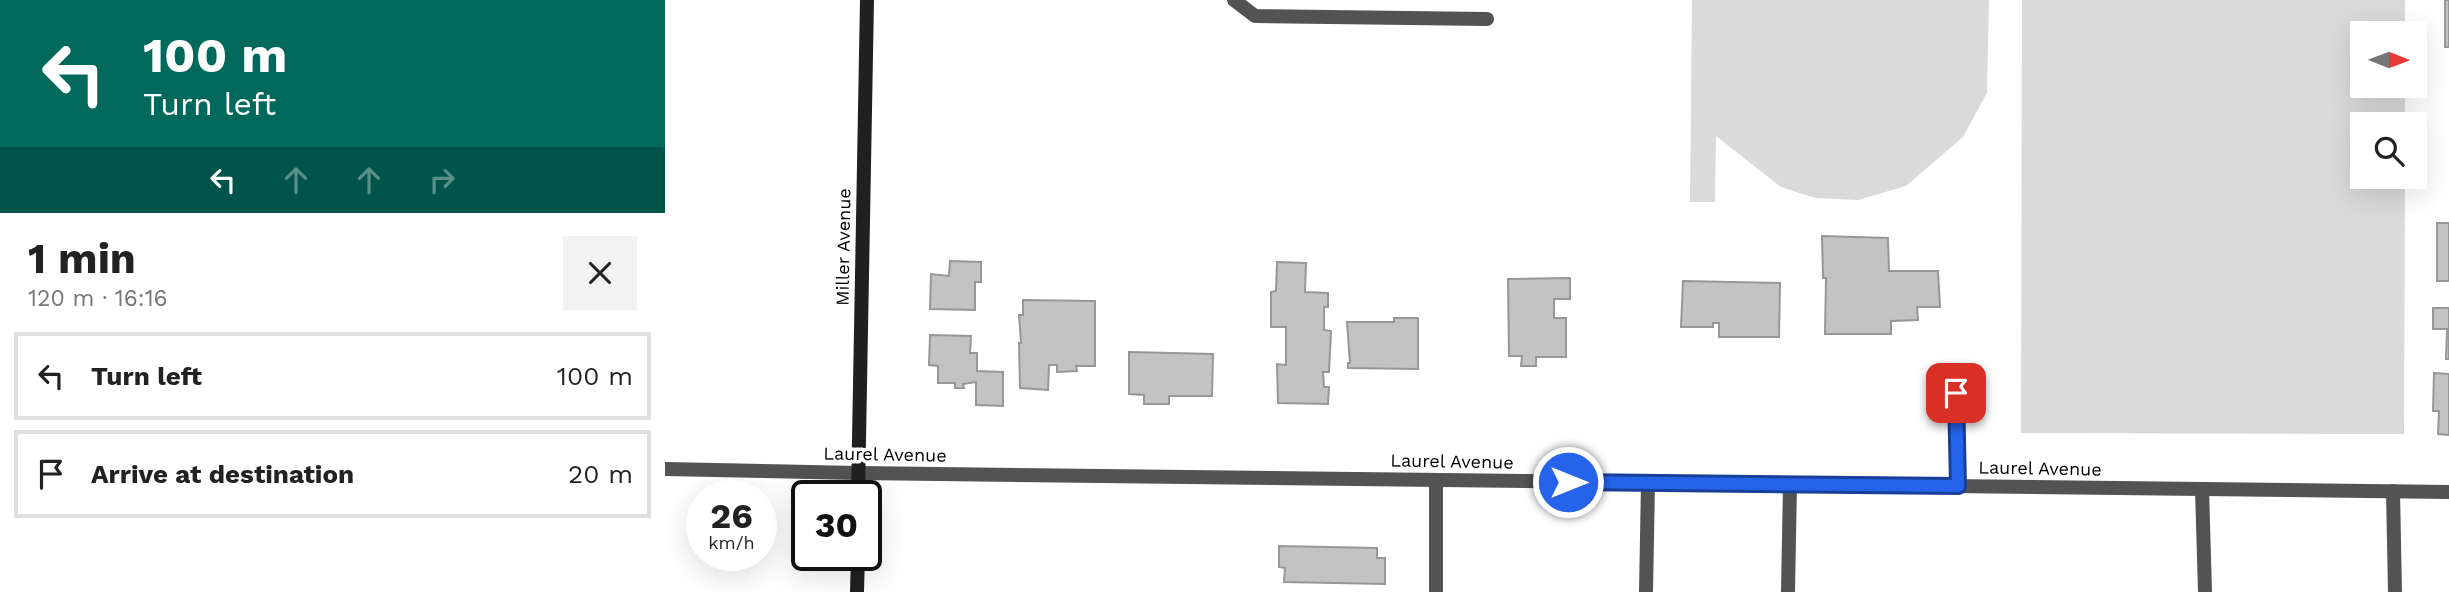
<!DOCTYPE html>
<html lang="en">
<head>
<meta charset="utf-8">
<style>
	body { margin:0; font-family:"Work Sans",sans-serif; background:#f2f2f2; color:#222; height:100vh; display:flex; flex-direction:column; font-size:26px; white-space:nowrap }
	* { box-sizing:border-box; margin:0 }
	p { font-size:23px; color:#767676 }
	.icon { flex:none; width:38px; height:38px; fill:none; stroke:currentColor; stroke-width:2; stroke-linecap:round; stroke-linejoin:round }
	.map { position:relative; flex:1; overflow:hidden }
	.sheet { display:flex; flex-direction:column; background:#fff; width:665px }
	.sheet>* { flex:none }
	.hud { background:#00695c; color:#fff; overflow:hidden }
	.needle { width:46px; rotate:91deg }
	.controls { position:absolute; left:1685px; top:21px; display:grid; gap:14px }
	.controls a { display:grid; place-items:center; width:77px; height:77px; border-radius:0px; background:#fff; box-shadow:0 7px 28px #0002; font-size:35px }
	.speed { position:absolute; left:21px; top:480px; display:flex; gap:14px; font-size:35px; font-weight:700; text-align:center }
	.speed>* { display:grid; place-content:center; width:91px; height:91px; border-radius:50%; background:#fff; box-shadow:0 7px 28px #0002; line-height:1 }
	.speed small { font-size:18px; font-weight:400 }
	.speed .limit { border:4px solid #111; border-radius:10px; background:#fff; color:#111 }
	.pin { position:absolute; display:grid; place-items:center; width:60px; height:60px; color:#fff; margin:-30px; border-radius:14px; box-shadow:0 4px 10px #0006 }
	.me { position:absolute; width:77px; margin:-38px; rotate:90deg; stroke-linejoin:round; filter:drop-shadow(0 0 5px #0008) }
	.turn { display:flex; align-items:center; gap:24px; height:147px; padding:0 28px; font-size:32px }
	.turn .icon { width:91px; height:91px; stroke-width:2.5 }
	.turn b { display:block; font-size:49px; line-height:60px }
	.lanes { display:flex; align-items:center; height:66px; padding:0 28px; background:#0003; justify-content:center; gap:35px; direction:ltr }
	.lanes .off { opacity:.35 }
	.round { display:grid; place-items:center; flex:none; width:74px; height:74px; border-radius:0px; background:#f2f2f2 }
	.overview { display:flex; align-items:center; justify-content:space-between; height:119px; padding:0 28px }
	h1 { font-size:42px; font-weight:700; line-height:52px }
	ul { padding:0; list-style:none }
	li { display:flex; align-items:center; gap:21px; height:88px; margin:0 14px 10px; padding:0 14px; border:4px solid #e0e0e0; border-radius:0px }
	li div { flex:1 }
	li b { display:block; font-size:26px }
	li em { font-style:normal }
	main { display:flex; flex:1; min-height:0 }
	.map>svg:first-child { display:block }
	.green { fill:#dadada }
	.building { fill:#c3c3c3; stroke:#979797; stroke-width:2 }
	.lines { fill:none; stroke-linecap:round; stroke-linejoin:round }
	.lane { stroke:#535353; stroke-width:14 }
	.street { stroke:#535353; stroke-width:14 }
	.secondary { stroke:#202020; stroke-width:14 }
	.route-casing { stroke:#184099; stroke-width:18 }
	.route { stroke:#2563eb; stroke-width:12 }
	.labels { text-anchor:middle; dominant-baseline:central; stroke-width:7; stroke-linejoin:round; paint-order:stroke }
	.street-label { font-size:18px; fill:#000; stroke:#fff }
</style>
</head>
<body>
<main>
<section class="sheet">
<div class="hud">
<div class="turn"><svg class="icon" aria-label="left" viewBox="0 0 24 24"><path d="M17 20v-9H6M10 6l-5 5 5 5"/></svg><div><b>100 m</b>Turn left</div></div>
<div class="lanes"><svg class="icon" aria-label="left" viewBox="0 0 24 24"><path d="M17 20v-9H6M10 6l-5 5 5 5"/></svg><svg class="icon off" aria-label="ahead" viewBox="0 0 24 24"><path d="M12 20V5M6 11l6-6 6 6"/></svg><svg class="icon off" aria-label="ahead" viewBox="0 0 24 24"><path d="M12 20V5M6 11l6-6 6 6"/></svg><svg class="icon off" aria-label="right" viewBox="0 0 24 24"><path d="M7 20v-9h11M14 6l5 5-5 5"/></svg></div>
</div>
<div class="overview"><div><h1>1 min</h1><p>120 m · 16:16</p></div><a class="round"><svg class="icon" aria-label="close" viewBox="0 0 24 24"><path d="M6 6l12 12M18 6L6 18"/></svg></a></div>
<ul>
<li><svg class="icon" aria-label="left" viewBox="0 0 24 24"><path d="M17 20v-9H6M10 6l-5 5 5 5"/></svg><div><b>Turn left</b></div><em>100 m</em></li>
<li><svg class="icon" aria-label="arrive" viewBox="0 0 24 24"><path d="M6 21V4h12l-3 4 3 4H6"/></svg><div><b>Arrive at destination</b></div><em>20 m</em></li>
</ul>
</section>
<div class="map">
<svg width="1784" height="592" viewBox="0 0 1784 592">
	<rect width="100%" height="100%" fill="#fff"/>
	<g class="green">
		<polygon points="1027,0 1324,0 1322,93 1298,137 1241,186 1193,200 1150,198 1116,187 1051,136 1050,202 1025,202"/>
		<polygon points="1357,0 1740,0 1740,33 1698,33 1698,86 1740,86 1740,124 1698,124 1698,177 1740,177 1739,434 1356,433"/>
	</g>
	<g class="building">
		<rect x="1780" y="0" width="4" height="47"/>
		<rect x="1772" y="223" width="12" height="58"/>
		<polygon points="1157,236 1223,238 1224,271 1273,271 1275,307 1252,307 1253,320 1226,321 1226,334 1160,334 1161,278 1158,278"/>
		<polygon points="285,261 316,262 316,282 310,282 310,310 265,309 266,274 284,276"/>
		<polygon points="612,262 641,263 640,292 663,293 663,307 659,307 659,330 666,331 664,372 658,372 659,387 664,387 663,404 613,403 612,364 621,365 621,327 606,327 606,292 611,291"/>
		<polygon points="905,278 905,299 889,299 889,318 901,318 901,357 871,357 871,366 856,366 857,356 844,356 843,279"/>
		<polygon points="1018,281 1115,283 1114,337 1054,337 1054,323 1048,323 1048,327 1016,327"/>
		<polygon points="358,300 430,301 430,366 411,366 412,371 392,372 392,365 384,365 383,390 355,388 354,343 356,343 354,315 358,315"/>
		<polygon points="1768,308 1784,308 1784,359 1781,359 1782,329 1768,329"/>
		<polygon points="729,318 753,318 753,369 683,368 683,363 685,363 682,322 729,322"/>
		<polygon points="265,335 306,336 305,353 312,353 312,371 338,372 338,406 311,405 311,382 298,384 299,388 290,388 290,383 273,383 273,366 264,365"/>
		<polygon points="464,352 548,354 547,396 504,396 504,404 479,404 479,395 464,394"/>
		<polygon points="1769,373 1784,374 1784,435 1773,434 1774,411 1768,411"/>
		<polygon points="614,546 712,548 712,558 720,558 720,584 619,582 620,568 614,567"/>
	</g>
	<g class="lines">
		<g class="lane">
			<polyline points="1291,393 1293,486"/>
			<polyline points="1537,489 1540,592"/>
			<polyline points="1728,491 1730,592"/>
			<polyline points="981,592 983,483"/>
		</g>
		<g class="street">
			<polyline points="569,0 590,16 822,19"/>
			<polyline points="0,469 193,473 1784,492"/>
			<polyline points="771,592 771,480"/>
			<polyline points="1123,592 1125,484"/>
		</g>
		<g class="secondary">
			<polyline points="193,495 202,0"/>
			<polyline points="192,592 193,555"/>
		</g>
	</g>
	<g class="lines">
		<g class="route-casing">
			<polyline id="route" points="903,482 1293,486 1291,393"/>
		</g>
		<use href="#route" class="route"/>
	</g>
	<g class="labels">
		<g class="street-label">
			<text transform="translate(178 247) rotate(-89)">Miller Avenue</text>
			<text transform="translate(220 454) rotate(1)">Laurel Avenue</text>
			<text transform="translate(787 461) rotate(1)">Laurel Avenue</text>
			<text transform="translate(1375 468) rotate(1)">Laurel Avenue</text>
		</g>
	</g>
</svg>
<div class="controls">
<a><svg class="needle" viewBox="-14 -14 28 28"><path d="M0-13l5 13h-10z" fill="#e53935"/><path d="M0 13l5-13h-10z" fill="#767676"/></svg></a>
<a><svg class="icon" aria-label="search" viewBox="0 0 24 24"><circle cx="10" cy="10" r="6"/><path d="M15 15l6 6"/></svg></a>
</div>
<div class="speed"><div>26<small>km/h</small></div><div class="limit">30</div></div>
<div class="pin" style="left:1291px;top:393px;background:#d93025"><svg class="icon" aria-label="arrive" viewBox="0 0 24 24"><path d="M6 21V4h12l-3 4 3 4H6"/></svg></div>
<svg class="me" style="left:903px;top:482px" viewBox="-20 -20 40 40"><circle r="17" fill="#2563eb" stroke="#fff" stroke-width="3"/><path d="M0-11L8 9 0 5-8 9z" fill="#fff"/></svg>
</div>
</main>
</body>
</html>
